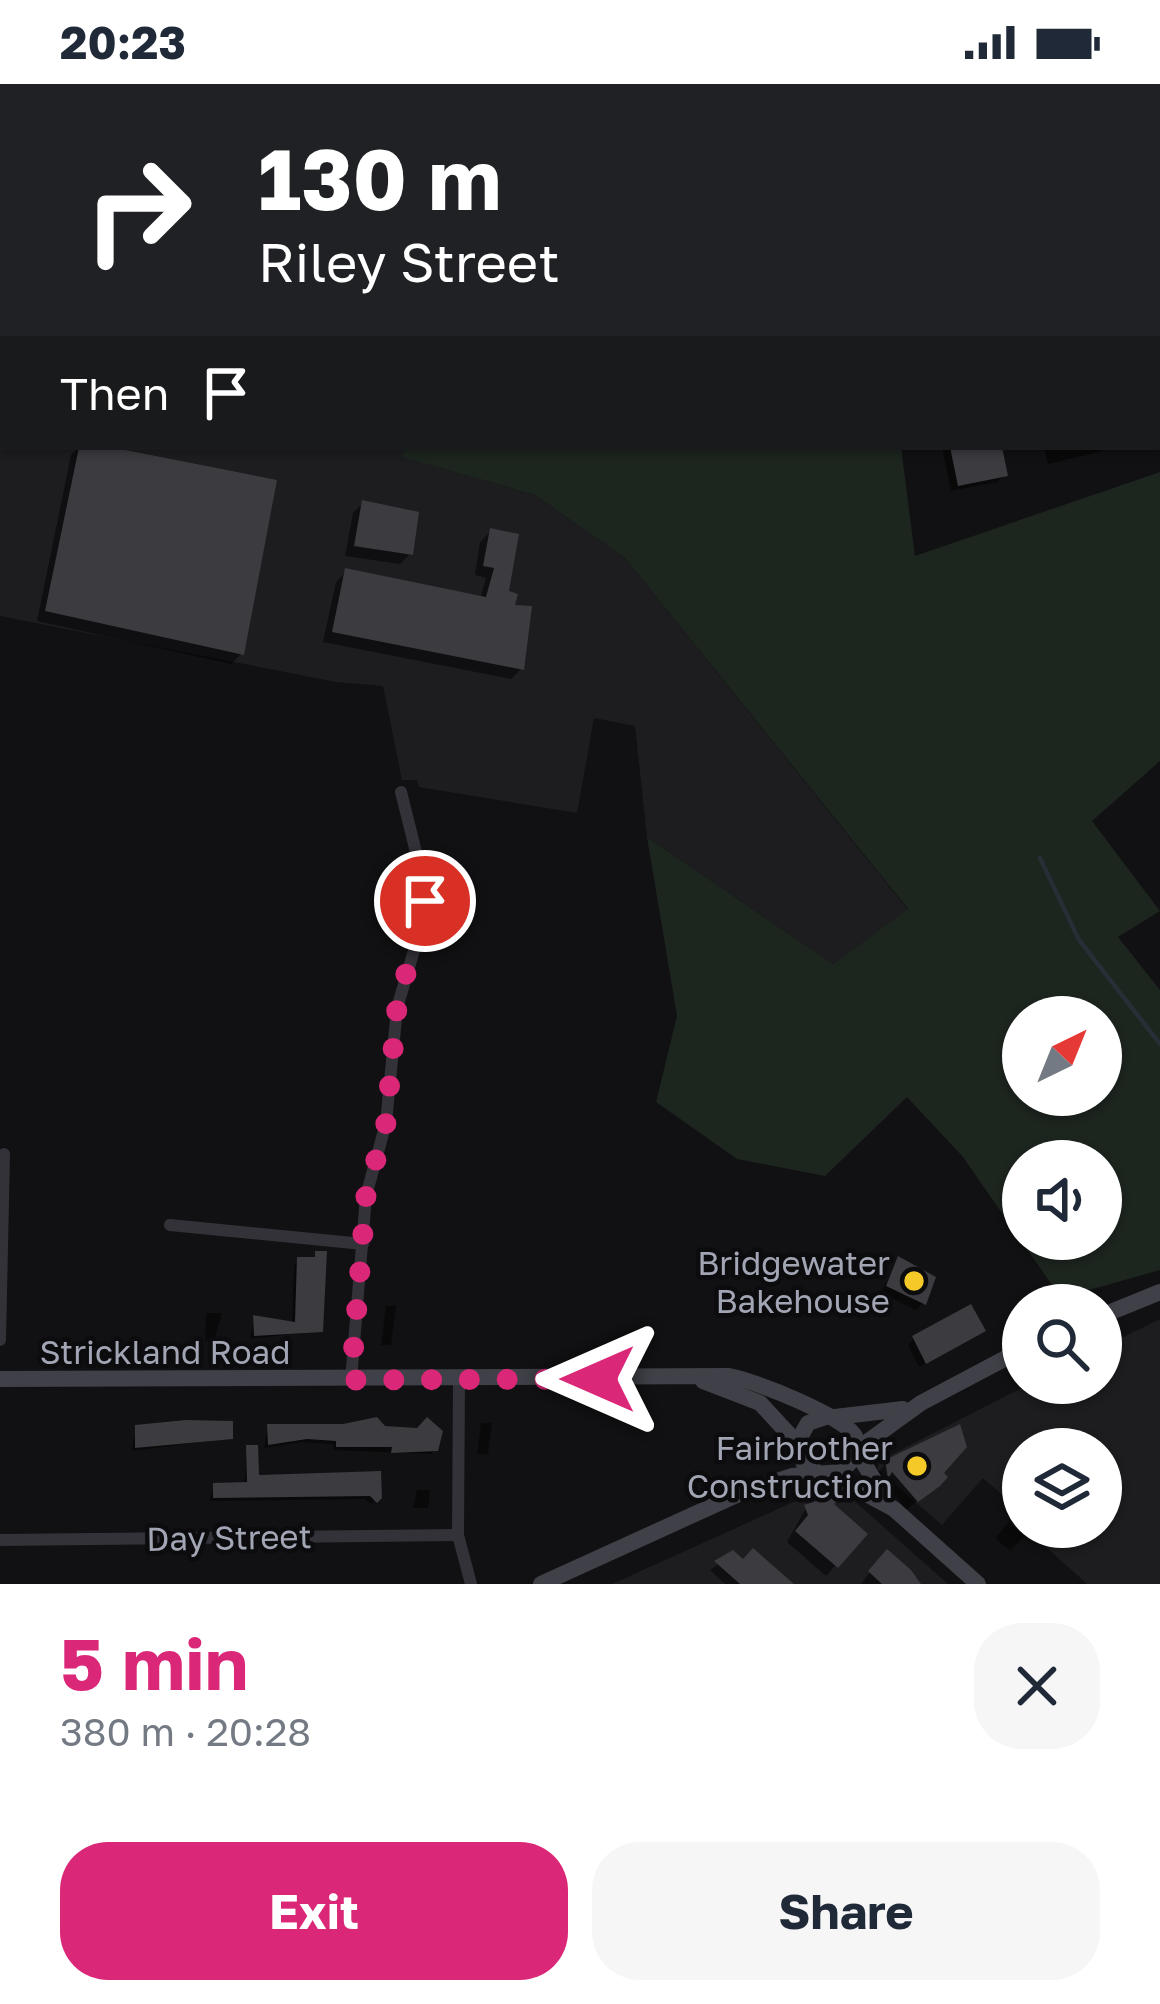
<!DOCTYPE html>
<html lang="en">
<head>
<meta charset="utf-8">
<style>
	body { margin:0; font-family:"Golos Text",sans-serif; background:#f6f6f7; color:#1f2937; height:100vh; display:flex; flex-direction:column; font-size:45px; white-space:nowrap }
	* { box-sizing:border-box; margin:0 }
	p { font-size:39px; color:#747a83 }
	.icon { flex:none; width:66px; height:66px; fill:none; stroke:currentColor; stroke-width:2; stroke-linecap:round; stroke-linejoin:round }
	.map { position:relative; height:1500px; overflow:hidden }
	.drawer { display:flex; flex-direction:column; background:#fff; flex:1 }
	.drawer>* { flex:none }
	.banner { position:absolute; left:0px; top:0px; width:1161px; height:366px; box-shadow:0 3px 9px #0004; background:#202124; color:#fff; overflow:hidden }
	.needle { width:78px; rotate:43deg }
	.fabs { position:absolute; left:1002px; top:912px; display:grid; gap:24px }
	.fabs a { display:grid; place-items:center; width:120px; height:120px; border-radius:50%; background:#fff; box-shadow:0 3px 9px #0004; font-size:60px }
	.pin { position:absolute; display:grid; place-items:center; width:102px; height:102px; color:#fff; margin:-51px; border:6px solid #fff; border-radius:50%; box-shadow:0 3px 12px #0007 }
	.me { position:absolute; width:132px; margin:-66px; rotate:270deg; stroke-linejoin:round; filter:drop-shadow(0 0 9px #0008) }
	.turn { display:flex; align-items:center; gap:42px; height:252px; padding:0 60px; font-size:54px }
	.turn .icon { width:156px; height:156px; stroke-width:2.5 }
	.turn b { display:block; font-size:84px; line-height:102px }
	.then { display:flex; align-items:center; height:114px; padding:0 60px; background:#0003; gap:24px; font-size:45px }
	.round { display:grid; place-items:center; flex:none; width:126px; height:126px; border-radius:48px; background:#f6f6f7 }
	.summary { display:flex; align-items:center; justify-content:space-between; height:204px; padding:0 60px }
	h1 { font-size:72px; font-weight:700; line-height:90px; color:#db2777 }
	.button { display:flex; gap:24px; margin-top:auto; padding:24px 60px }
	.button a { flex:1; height:138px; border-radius:48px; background:#db2777; color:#fff; font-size:48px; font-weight:700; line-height:138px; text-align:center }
	.button a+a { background:#f6f6f7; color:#1f2937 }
	.status { display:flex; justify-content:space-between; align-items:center; height:84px; padding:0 60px; background:#fff; direction:ltr }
	.status svg { height:33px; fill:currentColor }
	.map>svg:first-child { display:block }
	.built { fill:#1d1d20; fill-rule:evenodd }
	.green { fill:#1d251f; fill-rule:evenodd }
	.shadow { fill:#0007 }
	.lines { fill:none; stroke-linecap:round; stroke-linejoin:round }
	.stream { stroke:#272e36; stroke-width:4.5 }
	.building { fill:#3b3b40 }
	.street { stroke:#323238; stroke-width:12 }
	.secondary { stroke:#404148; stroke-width:16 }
	.rail { stroke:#494a51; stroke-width:4.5; stroke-dasharray:15 12; stroke-linecap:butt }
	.route { stroke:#db2777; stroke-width:21; stroke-dasharray:0 37.8 }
	.poi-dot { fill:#f4c928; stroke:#0c0c0e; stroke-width:4.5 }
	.labels { text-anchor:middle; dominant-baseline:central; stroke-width:9; stroke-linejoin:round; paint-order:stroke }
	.poi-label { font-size:33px; fill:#a2a5b4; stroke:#0c0c0e; text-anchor:end }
	.street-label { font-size:33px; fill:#a2a5b4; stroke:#0c0c0e }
</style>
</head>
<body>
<div class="status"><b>20:23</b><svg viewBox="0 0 49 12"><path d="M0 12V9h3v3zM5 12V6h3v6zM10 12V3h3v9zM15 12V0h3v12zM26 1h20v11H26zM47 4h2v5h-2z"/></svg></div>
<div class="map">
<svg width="1160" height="1500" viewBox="0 0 1160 1500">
	<rect width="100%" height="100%" fill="#111113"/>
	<g class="built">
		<polygon points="0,290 3,363 405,363 403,373 535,411 625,474 908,826 833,880 647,753 635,642 594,634 577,729 419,703 417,696 402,696 383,602 336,598 0,532"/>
		<path d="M 1160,1235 L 1160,1500 L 1087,1500 L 1007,1428 L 1013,1420 L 983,1394 L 942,1441 L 878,1386 L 879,1377 L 1031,1299 L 1101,1299 L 1101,1264 ZM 1023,1365 L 1101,1365 L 1101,1443 L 1023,1443 Z"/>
		<polygon points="829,1402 842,1406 948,1500 612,1500"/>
	</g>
	<g class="green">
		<polygon points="598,0 1110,0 587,3"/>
		<path d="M 405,363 L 901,363 L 915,472 L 1160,388 L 1160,677 L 1092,737 L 1160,827 L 1118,853 L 1160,906 L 1160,1186 L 1061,1214 L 963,1073 L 907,1013 L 825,1092 L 737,1075 L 656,1018 L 677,932 L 647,753 L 833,880 L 908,825 L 625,474 L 535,411 L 402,373 ZM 1023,933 L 1101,933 L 1101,1011 L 1023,1011 ZM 1101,1077 L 1101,1155 L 1023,1155 L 1023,1077 Z"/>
	</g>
	<g class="shadow">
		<polygon points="1158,22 1160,22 1160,95 1158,87"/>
		<polygon points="1160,273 1160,353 1158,354 1158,274"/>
		<polygon points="79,363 94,363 241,570 231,580 37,537 71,371"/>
		<polygon points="942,363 999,363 1004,391 997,398 951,407"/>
		<polygon points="1044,363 1119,363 1048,380"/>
		<polygon points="363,419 410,470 400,480 345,472 353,429"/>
		<polygon points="491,447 521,585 511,595 323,558 336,498 346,488 480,515 486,494 475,491 480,458"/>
		<polygon points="324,1171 320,1247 250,1255 254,1234 292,1240 294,1181"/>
		<polygon points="899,1175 923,1219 916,1226 881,1209"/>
		<polygon points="386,1222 396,1222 391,1261 381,1261"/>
		<polygon points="206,1229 222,1229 214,1257 205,1257"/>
		<polygon points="982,1247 919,1283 908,1261 914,1254"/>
		<polygon points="481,1339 492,1339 488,1370 477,1370"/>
		<polygon points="268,1343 435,1365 431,1370 333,1366 333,1360 301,1358 264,1364"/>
		<polygon points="136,1344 230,1354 132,1367"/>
		<polygon points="248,1364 256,1394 379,1412 371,1420 365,1415 210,1417 214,1402 244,1401"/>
		<polygon points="887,1378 939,1390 934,1403 906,1426 877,1389"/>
		<polygon points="417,1406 430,1406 428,1424 413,1424"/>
		<polygon points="806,1424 864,1450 826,1492 787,1458"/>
		<polygon points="1009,1438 1024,1452 1010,1467 995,1454"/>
		<polygon points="733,1470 784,1500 725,1500 710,1486"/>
		<polygon points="877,1479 919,1500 861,1500"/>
	</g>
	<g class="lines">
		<g class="stream">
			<polyline points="590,0 590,3"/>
			<polyline points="1040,774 1079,856 1160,960"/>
		</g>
	</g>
	<g class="building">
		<polygon points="79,363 110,363 277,396 244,571 45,527"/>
		<polygon points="950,363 1002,363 1008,392 958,402"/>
		<polygon points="362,416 419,428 413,471 354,462"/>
		<polygon points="490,444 519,450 509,507 518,510 515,521 532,522 524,586 332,548 345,484 486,513 494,484 483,482"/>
		<polygon points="315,1167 327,1167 323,1248 254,1252 253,1231 295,1238 297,1173 315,1173"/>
		<polygon points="898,1172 936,1193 926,1221 886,1202"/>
		<polygon points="971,1220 986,1247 926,1280 912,1252"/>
		<polygon points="377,1333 385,1342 417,1344 427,1333 443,1347 438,1367 391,1369 392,1363 336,1363 336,1357 307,1355 268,1361 267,1340 343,1340"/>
		<polygon points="186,1336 233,1337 233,1355 135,1364 135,1341"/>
		<polygon points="960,1340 967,1363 944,1389 948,1393 940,1402 918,1418 892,1388 888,1395 885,1376"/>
		<polygon points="246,1361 258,1361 259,1391 381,1387 382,1414 377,1419 370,1412 213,1414 213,1399 247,1398"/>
		<polygon points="826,1414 839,1415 834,1420 868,1450 838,1484 795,1447 808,1431 804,1421"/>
		<polygon points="753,1464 794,1500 740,1500 714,1477 733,1466 743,1475"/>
		<polygon points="887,1465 911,1486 921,1500 882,1500 868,1487"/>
	</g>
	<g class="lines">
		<g class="street">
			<polyline points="70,0 71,3"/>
			<polyline points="504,3 515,0"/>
			<polyline points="0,141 3,140"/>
			<polyline points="170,1141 363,1160"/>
			<polyline points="0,1256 4,1070"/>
			<polyline points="459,1295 458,1451 471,1500"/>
			<polyline points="351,1296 366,1112 386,1039 397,924 423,836 424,800 401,708"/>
			<polyline points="0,1456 458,1451"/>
		</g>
		<g class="secondary">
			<polyline points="1101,1232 1160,1208"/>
			<path d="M 0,1295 L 728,1292 C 754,1296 843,1332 855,1352 L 854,1374 L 841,1388 L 792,1392 L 741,1409 L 541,1500"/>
			<polyline points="703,1297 760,1319 797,1359"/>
			<polyline points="835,1333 903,1325"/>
			<polyline points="856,1366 921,1319 1023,1265"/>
			<polyline points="856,1367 884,1412"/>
			<polyline points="820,1390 804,1380 797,1359 808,1339 829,1332"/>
			<polyline points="831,1391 894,1425 978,1500"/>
		</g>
		<g class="rail">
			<polyline points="785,3 796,0"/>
			<polyline points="0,217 3,217"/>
		</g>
	</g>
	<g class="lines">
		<polyline class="route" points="425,817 397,924 386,1039 366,1112 351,1296 598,1295"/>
	</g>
	<g class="poi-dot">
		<circle cx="914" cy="1197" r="12"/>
		<circle cx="917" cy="1382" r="12"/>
	</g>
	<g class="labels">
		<g class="poi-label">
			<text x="890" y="1178">Bridgewater<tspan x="890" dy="38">Bakehouse</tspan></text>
			<text x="893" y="1363">Fairbrother<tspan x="893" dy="38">Construction</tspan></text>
		</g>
		<g class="street-label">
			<text x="165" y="1267">Strickland Road</text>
			<text transform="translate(229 1453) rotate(-1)">Day Street</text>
		</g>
	</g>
</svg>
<div class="fabs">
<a><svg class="needle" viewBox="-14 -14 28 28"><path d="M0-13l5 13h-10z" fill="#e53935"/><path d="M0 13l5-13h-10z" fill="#747a83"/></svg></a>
<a><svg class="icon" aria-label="sound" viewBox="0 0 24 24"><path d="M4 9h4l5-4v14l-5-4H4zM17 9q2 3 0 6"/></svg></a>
<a><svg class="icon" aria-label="search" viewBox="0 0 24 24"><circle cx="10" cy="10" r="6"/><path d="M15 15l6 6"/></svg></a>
<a><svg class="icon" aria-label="layers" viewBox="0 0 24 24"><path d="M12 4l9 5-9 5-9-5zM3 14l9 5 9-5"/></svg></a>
</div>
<div class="pin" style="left:425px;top:817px;background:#d93025"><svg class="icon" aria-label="arrive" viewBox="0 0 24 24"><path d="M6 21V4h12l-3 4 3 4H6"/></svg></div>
<svg class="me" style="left:598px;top:1295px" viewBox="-20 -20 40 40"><path d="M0-17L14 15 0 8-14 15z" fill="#db2777" stroke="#fff" stroke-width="4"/></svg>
<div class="banner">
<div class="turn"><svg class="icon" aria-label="right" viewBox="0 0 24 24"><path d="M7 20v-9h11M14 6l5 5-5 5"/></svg><div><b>130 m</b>Riley Street</div></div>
<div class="then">Then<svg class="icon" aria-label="arrive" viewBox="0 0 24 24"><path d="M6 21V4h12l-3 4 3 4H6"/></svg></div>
</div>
</div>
<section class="drawer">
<div class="summary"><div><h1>5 min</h1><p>380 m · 20:28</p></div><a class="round"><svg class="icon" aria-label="close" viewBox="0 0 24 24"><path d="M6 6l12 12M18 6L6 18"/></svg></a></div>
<div class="button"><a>Exit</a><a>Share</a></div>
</section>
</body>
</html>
